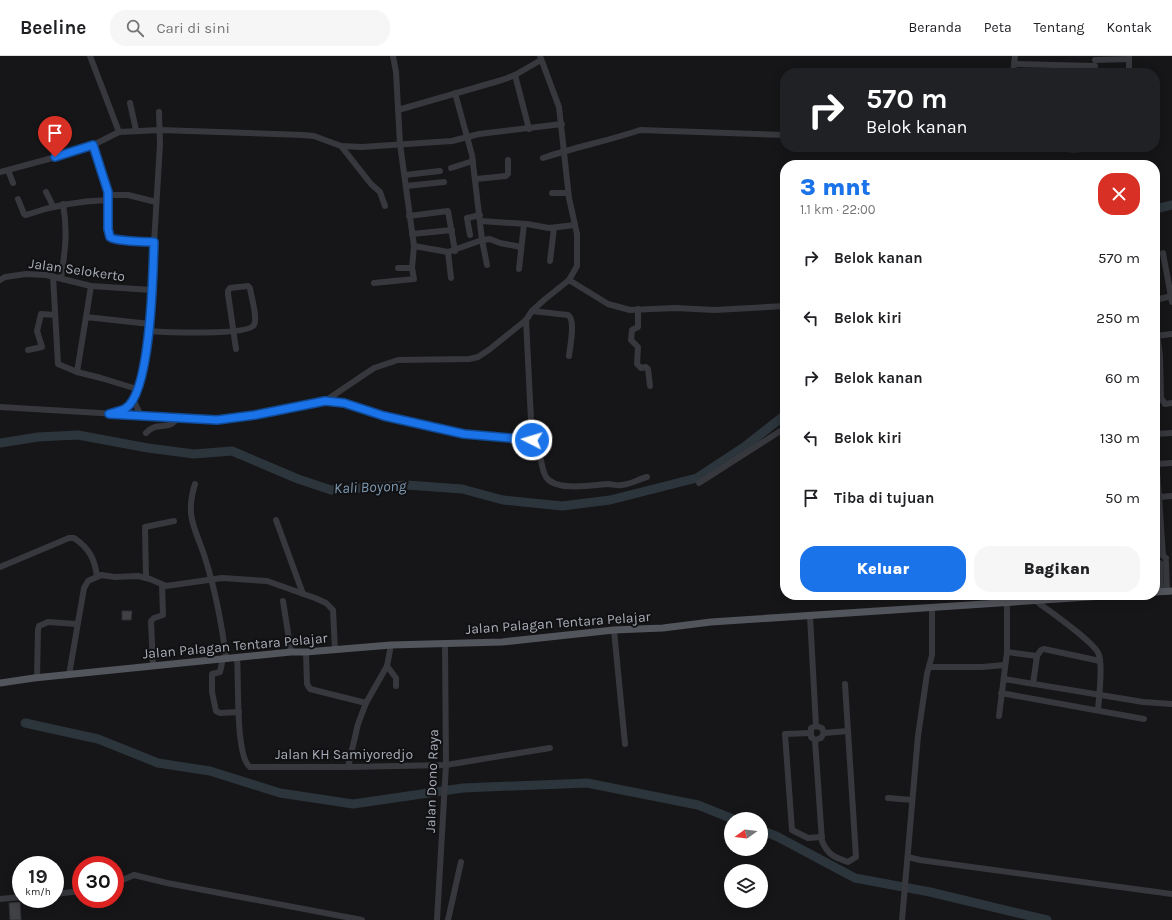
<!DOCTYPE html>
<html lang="id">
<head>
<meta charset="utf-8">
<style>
	body { margin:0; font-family:Karla,sans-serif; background:#f6f6f6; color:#202124; height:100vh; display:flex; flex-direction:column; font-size:15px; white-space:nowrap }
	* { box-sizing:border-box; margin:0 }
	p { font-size:13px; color:#757577 }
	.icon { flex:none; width:22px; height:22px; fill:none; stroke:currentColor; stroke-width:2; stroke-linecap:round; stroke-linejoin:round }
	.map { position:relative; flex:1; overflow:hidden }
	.side { position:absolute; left:780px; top:104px; width:380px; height:440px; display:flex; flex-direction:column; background:#fff; border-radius:16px; box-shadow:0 2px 10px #0003 }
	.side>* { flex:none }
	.hud { position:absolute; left:780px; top:12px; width:380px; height:84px; border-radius:16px; box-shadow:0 2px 10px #0003; background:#202124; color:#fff; overflow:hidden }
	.needle { width:26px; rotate:255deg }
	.controls { position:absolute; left:724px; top:756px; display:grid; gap:8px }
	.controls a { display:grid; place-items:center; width:44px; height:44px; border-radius:50%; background:#fff; box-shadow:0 2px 10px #0003; font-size:20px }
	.speed { position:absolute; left:12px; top:800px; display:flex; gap:8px; font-size:20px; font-weight:700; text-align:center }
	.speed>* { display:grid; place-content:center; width:52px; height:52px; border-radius:50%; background:#fff; box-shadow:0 2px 10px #0003; line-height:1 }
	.speed small { font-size:10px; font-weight:400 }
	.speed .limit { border:6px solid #d22; background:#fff; color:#111 }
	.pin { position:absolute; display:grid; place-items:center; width:34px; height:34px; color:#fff; margin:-41px -17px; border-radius:50% 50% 50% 0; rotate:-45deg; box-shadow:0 0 4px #0007 }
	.pin .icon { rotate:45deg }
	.me { position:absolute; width:44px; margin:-22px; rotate:275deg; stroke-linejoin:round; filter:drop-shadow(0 0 3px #0008) }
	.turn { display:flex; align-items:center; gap:14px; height:84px; padding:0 20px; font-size:18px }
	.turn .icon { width:52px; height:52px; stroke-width:2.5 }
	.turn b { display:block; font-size:28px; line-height:34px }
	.round { display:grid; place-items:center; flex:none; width:42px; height:42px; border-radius:16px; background:#f6f6f6 }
	.summary { display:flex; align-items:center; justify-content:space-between; height:68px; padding:0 20px }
	h1 { font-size:24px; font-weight:800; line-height:30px; color:#1a73e8 }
	.primary-button { display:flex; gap:8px; margin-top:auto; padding:8px 20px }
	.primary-button a { flex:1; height:46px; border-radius:16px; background:#1a73e8; color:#fff; font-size:16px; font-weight:800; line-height:46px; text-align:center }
	.primary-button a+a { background:#f6f6f6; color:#202124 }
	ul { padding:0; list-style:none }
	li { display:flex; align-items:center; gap:12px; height:60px; padding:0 20px }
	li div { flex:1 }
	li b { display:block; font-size:15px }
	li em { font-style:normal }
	header { display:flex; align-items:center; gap:24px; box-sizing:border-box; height:56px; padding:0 20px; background:#fff; border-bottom:1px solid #e0e0e0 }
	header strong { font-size:19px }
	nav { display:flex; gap:22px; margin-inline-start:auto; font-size:14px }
	.search { width:280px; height:36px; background:#f6f6f6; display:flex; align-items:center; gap:10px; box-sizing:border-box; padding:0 14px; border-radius:16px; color:#757577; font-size:15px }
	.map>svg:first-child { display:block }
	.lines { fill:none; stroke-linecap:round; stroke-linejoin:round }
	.river { stroke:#2c353c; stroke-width:9 }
	.building { fill:#404145; stroke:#303034 }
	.minor { stroke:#37383d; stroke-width:6 }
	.major { stroke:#53555c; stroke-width:7 }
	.route-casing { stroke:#114b97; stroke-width:10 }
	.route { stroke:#1a73e8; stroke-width:7 }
	.labels { text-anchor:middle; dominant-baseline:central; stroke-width:4; stroke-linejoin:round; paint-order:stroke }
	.street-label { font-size:14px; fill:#a8adb8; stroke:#111113 }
	.water-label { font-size:15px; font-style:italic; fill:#7f9bb3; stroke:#111113 }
</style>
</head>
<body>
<header>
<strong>Beeline</strong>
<div class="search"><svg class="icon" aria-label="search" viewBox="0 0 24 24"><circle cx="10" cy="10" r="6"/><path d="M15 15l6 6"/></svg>Cari di sini</div>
<nav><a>Beranda</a><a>Peta</a><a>Tentang</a><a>Kontak</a></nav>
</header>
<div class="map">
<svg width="1172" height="864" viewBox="0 0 1172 864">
	<rect width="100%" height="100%" fill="#161618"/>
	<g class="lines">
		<g class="river">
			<polyline points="1155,153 1172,149"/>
			<polyline points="0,387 38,381 78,379 148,392 194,398 232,395 298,423 331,434 407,429 462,433 503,444 562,450 610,444 697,422 744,391 785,359"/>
			<polyline points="25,667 98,683 158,707 210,715 280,737 353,748 463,732 587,727 698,749 733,763"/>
			<polyline points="761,774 778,781 855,822 930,836 1047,864"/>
		</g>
	</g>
	<g class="building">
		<polygon points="122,555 132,555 131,564 122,564"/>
		<polygon points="20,846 21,864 10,864 9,847"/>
	</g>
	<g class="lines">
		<g class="minor">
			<polyline points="90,0 119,76 160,74 303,79 314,80 341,90 362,91 452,85 479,78 562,68"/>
			<polyline points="1129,0 1129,17"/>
			<polyline points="1095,4 1129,3"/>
			<polyline points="1014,8 1095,10"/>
			<polyline points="1013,17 1015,0"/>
			<polyline points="515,19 529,73"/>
			<polyline points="455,37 472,99 482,184 487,209"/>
			<polyline points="130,47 136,74"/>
			<polyline points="398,54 502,24 515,19 541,4"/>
			<path d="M 93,89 L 108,136 L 107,152 L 109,181 C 113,185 145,186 154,187"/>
			<polyline points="341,90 371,128 380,136 385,150"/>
			<path d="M 1051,91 C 1066,94 1083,94 1097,91"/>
			<path d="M 543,102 C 575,91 608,85 640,74 L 785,79"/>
			<polyline points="451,112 473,105"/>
			<polyline points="8,114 13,127"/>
			<polyline points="0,116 67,98 93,89 119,76"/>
			<polyline points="405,119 440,115"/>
			<polyline points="476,123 506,120 508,118 508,104"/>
			<polyline points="406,130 444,126"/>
			<polyline points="46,136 53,150"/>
			<polyline points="552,137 568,137"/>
			<polyline points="108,139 128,139 156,146"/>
			<path d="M 18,143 L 24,158 L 26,159 C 54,149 78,145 108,144"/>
			<polyline points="409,160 448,155 455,195"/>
			<polyline points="480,165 527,168 549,172 575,169"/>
			<polyline points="412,178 452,174"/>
			<polyline points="470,179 467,162 480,159"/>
			<polyline points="414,190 448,196 482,184 490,183 500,187 521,191"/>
			<polyline points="448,196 451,222"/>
			<polyline points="1163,197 1172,246"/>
			<polyline points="550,205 554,172"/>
			<polyline points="398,212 412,212"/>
			<polyline points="519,213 524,168"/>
			<polyline points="53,220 58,308 77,316"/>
			<path d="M 61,222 C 65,195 68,176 63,148"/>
			<polyline points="0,224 5,221 26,218 46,219 91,230 152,234"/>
			<polyline points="569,224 608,248 630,254 675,252 715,254 785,250"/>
			<polyline points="374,227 414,223 412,212 414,190 400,88 396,16 393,0"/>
			<polyline points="1155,244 1172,240"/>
			<polyline points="638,253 638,271 632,274 631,284 638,291 637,308 641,312 646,311 648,313 650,330"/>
			<path d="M 532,255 L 568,259 C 576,264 570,290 569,300"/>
			<polyline points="86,261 91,230"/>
			<polyline points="1155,263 1160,300 1161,342 1165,348 1172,347"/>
			<polyline points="526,264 532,384"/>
			<path d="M 149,275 C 163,276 248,280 254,269 C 258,262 251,240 250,232 L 248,230 L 230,232 L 228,235 L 228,238 L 236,293"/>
			<polyline points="1155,280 1172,278"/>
			<polyline points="28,294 42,291 37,275 41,258 55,259"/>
			<polyline points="137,333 101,322 77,316 86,261 150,268"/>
			<polyline points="133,343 141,360"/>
			<polyline points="325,345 374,312 398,304 469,303 478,301 490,293 526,264 532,255 544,244 569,224 577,210 577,178 569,142 559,51 540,0"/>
			<path d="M 0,351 L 217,364 L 255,359 L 325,345 L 343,347 L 384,359 L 464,378 L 532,384 C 543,393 539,409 546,421 C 556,436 593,429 608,428 C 612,428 617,430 621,429 C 629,429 639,423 647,421"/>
			<polyline points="112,357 127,352 133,343 139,328 148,287 160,88 159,56"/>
			<path d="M 146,377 C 158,364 169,376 177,362"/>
			<polyline points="1155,378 1172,377"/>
			<polyline points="1155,391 1159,441 1172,440"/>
			<polyline points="1156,408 1172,407"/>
			<polyline points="699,427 785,372"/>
			<path d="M 195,428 C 184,463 197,474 206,505 C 216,537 222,570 226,602"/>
			<polyline points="1159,441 1163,500 1166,502"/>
			<polyline points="276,464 303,538"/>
			<polyline points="1166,506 1167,536"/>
			<polyline points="1160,507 1161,536"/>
			<path d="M 0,511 L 69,482 L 74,482 C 89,492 95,503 97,521"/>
			<polyline points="146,522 145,471 174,465"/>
			<path d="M 1036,539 L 1036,545 C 1048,554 1096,587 1099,599 C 1103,612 1099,640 1098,654"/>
			<polyline points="283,545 291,596"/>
			<polyline points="810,560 816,670 811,672 811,681 815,684 821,682 824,677 822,672 816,670"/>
			<polyline points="614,574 625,688"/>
			<polyline points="306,596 307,628 310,633 366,647"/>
			<polyline points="1007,596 1037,600"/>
			<path d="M 237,601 C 239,621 235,701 250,711 L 348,711 L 446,709 L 550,692"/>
			<polyline points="223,602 220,616 212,618 212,636 216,655 220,657 239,656"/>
			<polyline points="153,610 151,565 154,562 163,559 162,529"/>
			<polyline points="387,610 396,622 396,630"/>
			<polyline points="929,611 982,611 1005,609"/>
			<polyline points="69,619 84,532 88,525 101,519 115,521 138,520 150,523 166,530 222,522 267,525 315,542 326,547 333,554 335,594"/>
			<polyline points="37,622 38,574 39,570 48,566 77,568"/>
			<polyline points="1004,623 1143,646 1172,648"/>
			<polyline points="1033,628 1037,600 1041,594 1044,593 1100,605"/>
			<polyline points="1001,637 1144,663"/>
			<polyline points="999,660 1007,596 1007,547"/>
			<polyline points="811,677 785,678 792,774 808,782 822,781"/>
			<polyline points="824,677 848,675"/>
			<path d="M 815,684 L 822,785 C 828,799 834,801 848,806 L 856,801 L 845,628"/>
			<polyline points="348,711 358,668 366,647 387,610 391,589"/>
			<polyline points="888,742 912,744"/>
			<polyline points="908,801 920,804 1172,838"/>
			<polyline points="115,827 134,819 167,827 362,864"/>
			<polyline points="55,838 81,835"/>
			<polyline points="0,843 21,841"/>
			<polyline points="437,864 446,709 445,588"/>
			<polyline points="448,864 461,806"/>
			<polyline points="902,864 918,680 927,618 932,599 932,551"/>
		</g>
		<g class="major">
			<polyline points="1155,536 1172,535"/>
			<polyline points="0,627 34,622 291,596 306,596 391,589 502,586 614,574 663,572 711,566 1119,539"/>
		</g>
	</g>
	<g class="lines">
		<g class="route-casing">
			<path id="route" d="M 55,101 L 93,89 L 108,136 L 108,173 L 110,181 C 113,185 146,186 154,186 C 153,217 151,335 126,352 C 122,355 114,356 109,358 L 217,364 L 255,359 L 325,345 L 344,347 L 384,360 L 464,378 L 532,384"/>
		</g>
		<use href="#route" class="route"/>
	</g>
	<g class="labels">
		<g class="street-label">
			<text transform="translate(77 214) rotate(8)">Jalan Selokerto</text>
			<text transform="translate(558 567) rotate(-4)">Jalan Palagan Tentara Pelajar</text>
			<text transform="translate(235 590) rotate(-5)">Jalan Palagan Tentara Pelajar</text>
			<text x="344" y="698">Jalan KH Samiyoredjo</text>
			<text transform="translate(432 725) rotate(-88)">Jalan Dono Raya</text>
		</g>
		<g class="water-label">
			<text transform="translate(370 431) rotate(-2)">Kali Boyong</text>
		</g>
	</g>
</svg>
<div class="controls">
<a><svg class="needle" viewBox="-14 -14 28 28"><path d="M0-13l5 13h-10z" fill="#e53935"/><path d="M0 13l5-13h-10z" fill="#757577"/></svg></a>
<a><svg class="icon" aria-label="layers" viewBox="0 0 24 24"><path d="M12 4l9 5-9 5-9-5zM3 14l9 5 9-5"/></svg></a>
</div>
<div class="speed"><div>19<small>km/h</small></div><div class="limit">30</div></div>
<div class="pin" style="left:55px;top:101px;background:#d93025"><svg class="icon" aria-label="arrive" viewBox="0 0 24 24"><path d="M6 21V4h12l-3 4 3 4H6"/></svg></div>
<svg class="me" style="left:532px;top:384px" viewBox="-20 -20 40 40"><circle r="17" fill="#1a73e8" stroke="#fff" stroke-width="3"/><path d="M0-11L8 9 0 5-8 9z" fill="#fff"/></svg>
<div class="hud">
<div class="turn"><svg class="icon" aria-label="right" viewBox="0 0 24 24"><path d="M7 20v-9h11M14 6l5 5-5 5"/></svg><div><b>570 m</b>Belok kanan</div></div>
</div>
<section class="side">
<div class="summary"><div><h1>3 mnt</h1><p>1.1 km · 22:00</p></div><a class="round" style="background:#d93025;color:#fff"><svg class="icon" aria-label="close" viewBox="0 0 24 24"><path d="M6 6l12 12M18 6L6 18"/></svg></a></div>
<ul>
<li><svg class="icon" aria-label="right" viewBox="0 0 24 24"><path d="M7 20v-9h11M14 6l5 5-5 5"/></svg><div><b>Belok kanan</b></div><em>570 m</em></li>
<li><svg class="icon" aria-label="left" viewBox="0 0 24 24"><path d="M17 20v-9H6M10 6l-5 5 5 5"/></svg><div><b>Belok kiri</b></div><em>250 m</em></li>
<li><svg class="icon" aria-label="right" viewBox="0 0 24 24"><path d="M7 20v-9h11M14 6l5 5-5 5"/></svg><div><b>Belok kanan</b></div><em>60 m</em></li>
<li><svg class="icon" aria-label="left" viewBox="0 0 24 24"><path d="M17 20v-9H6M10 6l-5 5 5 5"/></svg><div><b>Belok kiri</b></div><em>130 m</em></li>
<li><svg class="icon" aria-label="arrive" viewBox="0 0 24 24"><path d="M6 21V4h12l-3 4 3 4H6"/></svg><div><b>Tiba di tujuan</b></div><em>50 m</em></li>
</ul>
<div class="primary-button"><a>Keluar</a><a>Bagikan</a></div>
</section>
</div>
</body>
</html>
